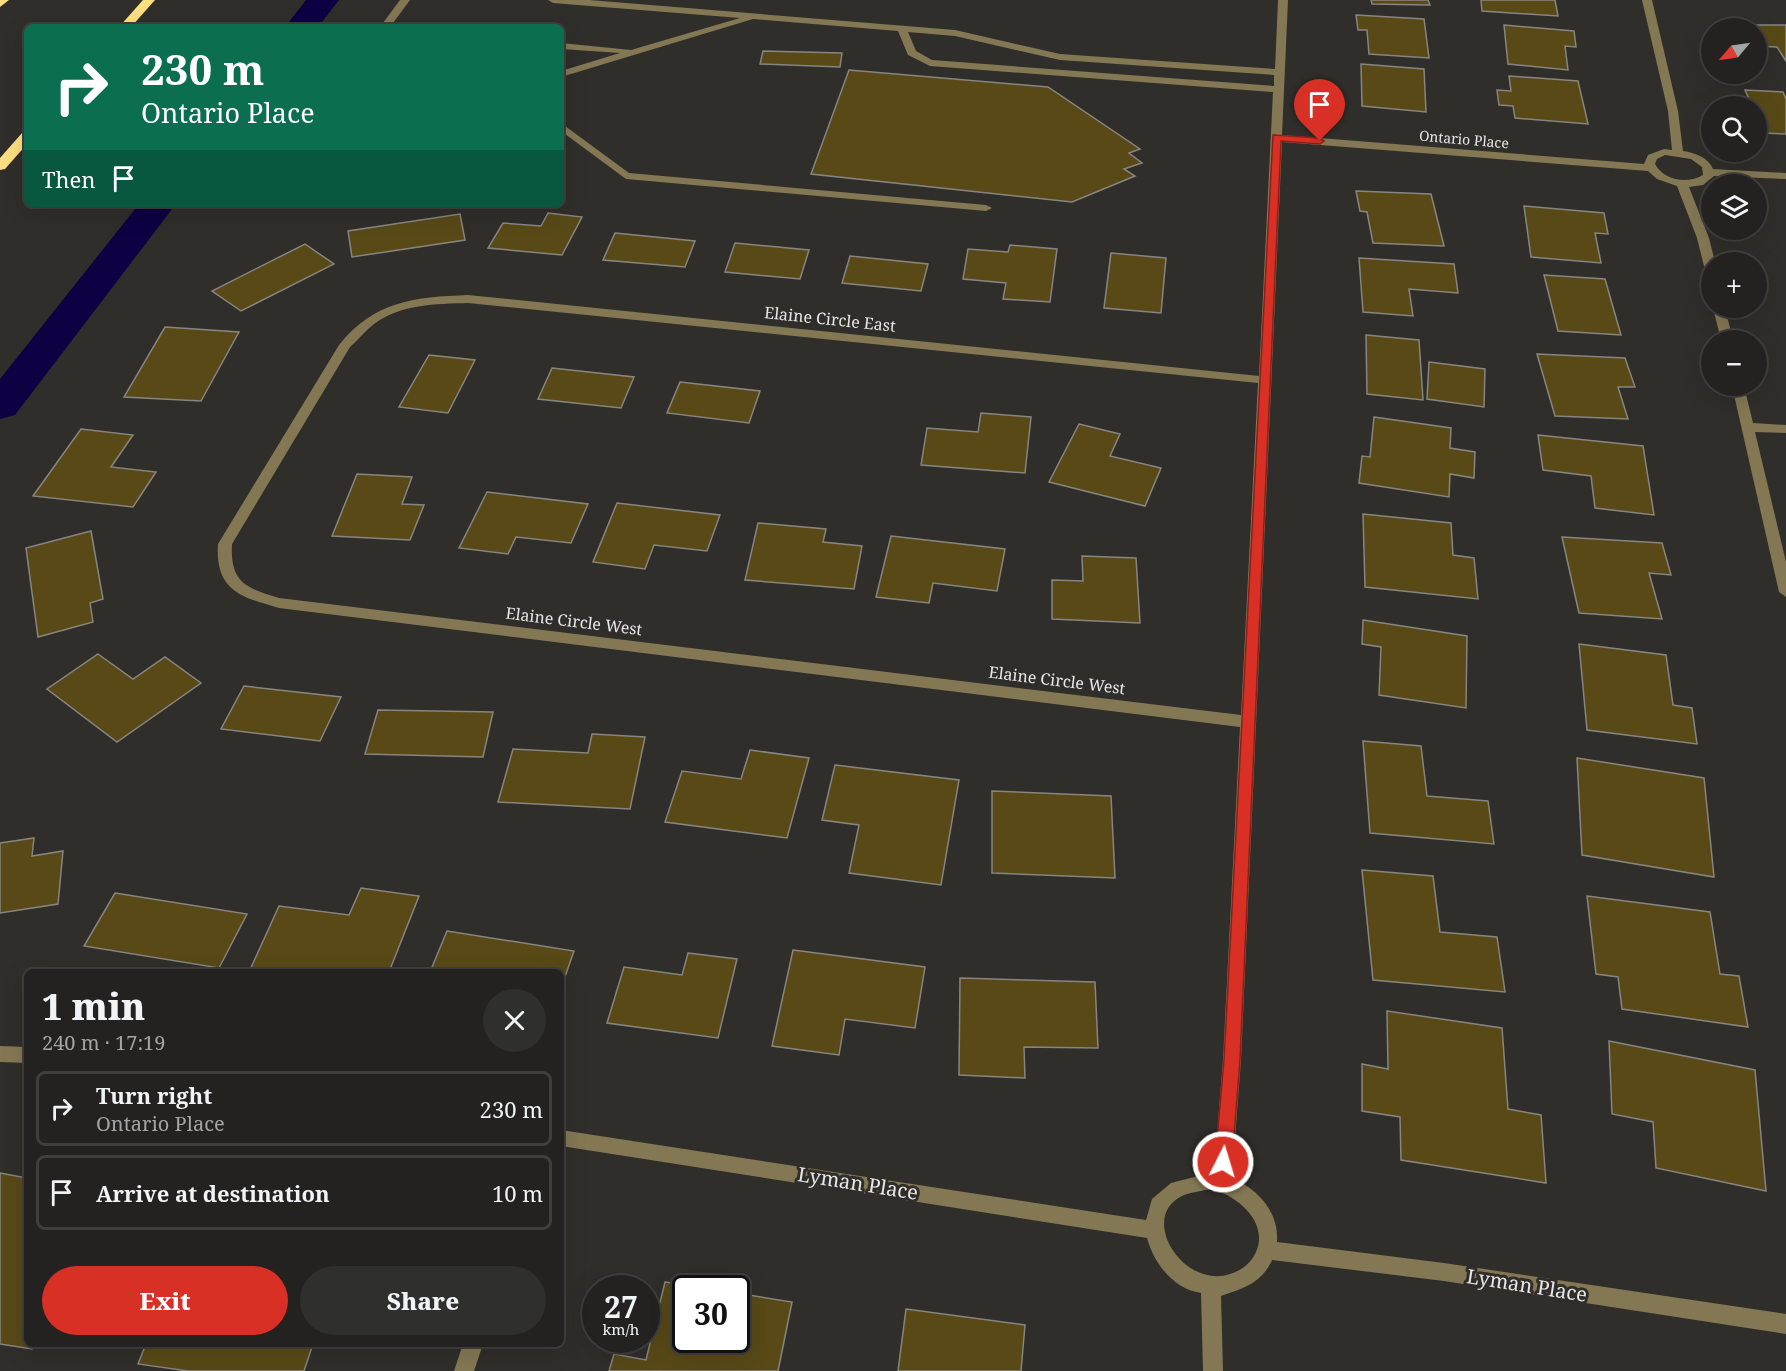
<!DOCTYPE html>
<html lang="en">
<head>
<meta charset="utf-8">
<style>
	body { margin:0; font-family:"Noto Serif",serif; background:#2f2f2d; color:#f1f3f6; height:100vh; display:flex; flex-direction:column; font-size:22px; white-space:nowrap }
	* { box-sizing:border-box; margin:0 }
	p { font-size:20px; color:#a3a4a5 }
	.icon { flex:none; width:33px; height:33px; fill:none; stroke:currentColor; stroke-width:2; stroke-linecap:round; stroke-linejoin:round }
	.map { position:relative; flex:1; overflow:hidden }
	.side { position:absolute; left:24px; top:969px; width:540px; height:378px; display:flex; flex-direction:column; background:#232220; border-radius:9px; box-shadow:0 6px 24px #0002,0 0 0 2px #403f3e }
	.side>* { flex:none }
	.banner { position:absolute; left:24px; top:24px; width:540px; height:183px; border-radius:9px; box-shadow:0 6px 24px #0002,0 0 0 2px #403f3e; background:#0b6e4f; color:#fff; overflow:hidden }
	.needle { width:39px; rotate:241deg }
	.controls { position:absolute; left:1701px; top:18px; display:grid; gap:12px }
	.controls a { display:grid; place-items:center; width:66px; height:66px; border-radius:50%; background:#232220; box-shadow:0 6px 24px #0002,0 0 0 2px #403f3e; font-size:30px }
	.speed { position:absolute; left:582px; top:1275px; display:flex; gap:12px; font-size:30px; font-weight:700; text-align:center }
	.speed>* { display:grid; place-content:center; width:78px; height:78px; border-radius:50%; background:#232220; box-shadow:0 6px 24px #0002,0 0 0 2px #403f3e; line-height:1 }
	.speed small { font-size:15px; font-weight:400 }
	.speed .limit { border:3px solid #111; border-radius:9px; background:#fff; color:#111 }
	.pin { position:absolute; display:grid; place-items:center; width:51px; height:51px; color:#fff; margin:-62px -26px; border-radius:50% 50% 50% 0; rotate:-45deg; box-shadow:0 0 6px #0007 }
	.pin .icon { rotate:45deg }
	.me { position:absolute; width:66px; margin:-33px; rotate:5deg; stroke-linejoin:round; filter:drop-shadow(0 0 4px #0008) }
	.turn { display:flex; align-items:center; gap:21px; height:126px; padding:0 18px; font-size:27px }
	.turn .icon { width:78px; height:78px; stroke-width:2.5 }
	.turn b { display:block; font-size:42px; line-height:51px }
	.then { display:flex; align-items:center; height:57px; padding:0 18px; background:#0003; gap:12px; font-size:22px }
	.round { display:grid; place-items:center; flex:none; width:63px; height:63px; border-radius:32px; background:#2f2f2d }
	.head { display:flex; align-items:center; justify-content:space-between; height:102px; padding:0 18px }
	h1 { font-size:36px; font-weight:800; line-height:45px }
	.cta { display:flex; gap:12px; margin-top:auto; padding:12px 18px }
	.cta a { flex:1; height:69px; border-radius:36px; background:#d93025; color:#fff; font-size:24px; font-weight:800; line-height:69px; text-align:center }
	.cta a+a { background:#2f2f2d; color:#f1f3f6 }
	ul { padding:0; list-style:none }
	li { display:flex; align-items:center; gap:18px; height:75px; margin:0 12px 9px; padding:0 6px; border:3px solid #403f3e; border-radius:9px }
	li div { flex:1 }
	li b { display:block; font-size:22px }
	li em { font-style:normal }
	.map>svg:first-child { display:block }
	.lines { fill:none; stroke-linecap:round; stroke-linejoin:round }
	.canal { fill:#0d0043; fill-rule:evenodd }
	.building { fill:#584917; stroke:#878581; stroke-width:1.5 }
	.minor { fill:#847854; fill-rule:evenodd }
	.highway { fill:#fddf82; fill-rule:evenodd }
	.route { fill:#d93025; stroke:#8d1f18; stroke-width:1.5 }
	.labels { text-anchor:middle; dominant-baseline:central; stroke-width:6; stroke-linejoin:round; paint-order:stroke }
	.far-street-label { font-size:14px; fill:#e8e7e5; stroke:#2f2e2a }
	.street-label { font-size:16px; fill:#e8e7e5; stroke:#2f2e2a }
	.near-street-label { font-size:20px; fill:#e8e7e5; stroke:#2f2e2a }
</style>
</head>
<body>
<div class="map">
<svg width="1786" height="1371" viewBox="0 0 1786 1371">
	<rect width="100%" height="100%" fill="#2f2e2a"/>
	<g class="lines">
		<g class="canal">
			<polygon points="306,0 339,0 318,27 285,27"/>
			<polygon points="139,204 176,204 15,415 0,419 0,379"/>
		</g>
	</g>
	<g class="building">
		<polygon points="1371,0 1428,0 1430,5 1372,4"/>
		<polygon points="1481,0 1555,0 1558,16 1482,11"/>
		<polygon points="1356,15 1424,19 1429,58 1369,54 1367,30 1358,30"/>
		<polygon points="1504,25 1574,31 1576,47 1565,46 1568,70 1508,64"/>
		<polygon points="1727,25 1786,25 1786,61 1777,47 1756,46 1756,28 1729,28"/>
		<polygon points="763,51 842,53 840,67 760,64"/>
		<polygon points="1361,64 1424,69 1426,112 1362,106"/>
		<polygon points="849,70 1048,87 1140,149 1129,153 1142,163 1124,169 1135,176 1072,202 811,174"/>
		<polygon points="1509,76 1578,81 1588,124 1515,118 1513,106 1499,105 1497,90 1511,91"/>
		<polygon points="1745,90 1783,92 1786,99 1786,134 1764,133 1756,117 1756,106 1752,106"/>
		<polygon points="1356,191 1431,194 1444,246 1373,243 1367,212 1360,211"/>
		<polygon points="1524,206 1604,213 1608,234 1595,233 1601,263 1531,257"/>
		<polygon points="548,213 582,217 562,255 488,248 503,223 541,226"/>
		<polygon points="460,214 465,240 352,257 348,231"/>
		<polygon points="615,233 695,241 685,267 603,260"/>
		<polygon points="735,243 809,250 800,279 725,272"/>
		<polygon points="305,244 334,264 241,311 212,291"/>
		<polygon points="1010,245 1057,249 1050,302 1003,299 1006,283 963,279 968,249 1008,252"/>
		<polygon points="1111,253 1166,258 1161,313 1104,308"/>
		<polygon points="850,256 928,264 921,291 842,283"/>
		<polygon points="1359,258 1454,264 1458,293 1409,289 1413,316 1363,312"/>
		<polygon points="1544,275 1605,279 1621,335 1558,331"/>
		<polygon points="165,327 239,332 201,401 124,397"/>
		<polygon points="1366,335 1419,340 1423,400 1367,394"/>
		<polygon points="1537,354 1625,358 1635,387 1618,387 1628,419 1555,416"/>
		<polygon points="429,355 475,360 448,413 399,407"/>
		<polygon points="1429,362 1485,369 1484,407 1427,399"/>
		<polygon points="552,368 634,377 621,408 538,399"/>
		<polygon points="680,382 760,391 749,423 667,413"/>
		<polygon points="981,413 1031,417 1025,473 921,465 927,428 978,432"/>
		<polygon points="1374,417 1451,428 1450,448 1475,452 1474,478 1450,474 1449,497 1359,483 1362,456 1370,457"/>
		<polygon points="1079,424 1120,434 1110,456 1161,468 1145,506 1049,482"/>
		<polygon points="81,429 133,435 111,467 156,472 133,507 33,496"/>
		<polygon points="1538,435 1643,446 1654,515 1595,508 1591,476 1543,470"/>
		<polygon points="357,474 412,477 402,504 424,505 410,540 332,536"/>
		<polygon points="487,492 588,504 571,543 516,537 508,554 459,548"/>
		<polygon points="617,503 720,515 707,551 654,545 645,569 593,562"/>
		<polygon points="1363,514 1451,523 1453,555 1474,558 1478,599 1365,587"/>
		<polygon points="758,523 826,529 823,542 862,546 854,589 745,580"/>
		<polygon points="91,531 103,599 90,603 93,622 38,637 26,548"/>
		<polygon points="891,536 1005,549 997,591 933,583 929,603 876,597"/>
		<polygon points="1562,537 1662,543 1671,575 1649,573 1662,619 1579,613"/>
		<polygon points="1082,556 1136,558 1140,623 1052,619 1052,580 1083,581"/>
		<polygon points="1363,620 1467,636 1466,708 1379,695 1381,647 1362,644"/>
		<polygon points="1579,644 1666,655 1673,705 1692,708 1697,744 1587,730"/>
		<polygon points="98,654 133,679 165,657 201,683 117,742 47,689"/>
		<polygon points="244,686 341,697 320,741 221,729"/>
		<polygon points="378,710 493,712 483,757 365,754"/>
		<polygon points="592,734 645,737 630,809 498,802 513,749 588,753"/>
		<polygon points="1363,741 1421,746 1427,796 1488,801 1494,844 1370,833"/>
		<polygon points="750,750 809,758 787,838 665,822 682,771 741,779"/>
		<polygon points="1577,758 1704,778 1714,877 1582,855"/>
		<polygon points="835,765 959,780 941,885 849,873 859,825 822,820"/>
		<polygon points="992,791 1111,796 1115,878 992,873"/>
		<polygon points="34,838 32,856 63,851 58,904 0,913 0,843"/>
		<polygon points="1362,870 1433,876 1440,932 1497,937 1505,992 1373,980"/>
		<polygon points="361,888 419,896 389,972 249,972 279,906 349,915"/>
		<polygon points="115,893 247,914 219,968 84,946"/>
		<polygon points="1587,896 1710,912 1720,974 1739,976 1748,1027 1622,1009 1618,977 1596,974"/>
		<polygon points="447,931 574,951 561,988 561,972 430,972"/>
		<polygon points="793,950 925,967 915,1028 845,1019 839,1055 772,1046"/>
		<polygon points="688,953 737,959 718,1038 607,1023 624,967 682,975"/>
		<polygon points="960,978 1095,982 1098,1048 1024,1047 1025,1078 959,1075"/>
		<polygon points="1387,1011 1502,1028 1508,1109 1541,1115 1546,1183 1401,1160 1400,1117 1362,1111 1362,1064 1388,1069"/>
		<polygon points="1609,1041 1755,1070 1766,1191 1656,1168 1653,1122 1612,1114"/>
		<polygon points="0,1173 27,1178 27,1344 35,1344 32,1349 0,1344"/>
		<polygon points="665,1282 705,1288 686,1288 686,1340 736,1340 736,1293 792,1302 778,1371 609,1371 614,1354 646,1360"/>
		<polygon points="906,1309 1025,1325 1021,1371 898,1371"/>
		<polygon points="146,1344 313,1344 304,1371 188,1371 138,1364"/>
	</g>
	<g class="lines">
		<g class="minor">
			<polygon points="400,0 410,0 390,27 380,27"/>
			<path d="M 548,0 L 589,0 L 955,30 L 1060,54 L 1275,69 L 1278,0 L 1288,0 L 1282,135 L 1644,164 L 1648,155 L 1664,149 L 1672,150 L 1668,111 L 1642,0 L 1652,0 L 1678,111 L 1683,151 C 1695,153 1708,157 1713,169 L 1786,173 L 1786,179 L 1714,176 L 1703,185 L 1689,187 L 1709,238 L 1715,262 L 1712,262 L 1712,277 L 1706,274 L 1697,238 L 1677,186 L 1657,179 L 1648,171 L 1282,142 L 1241,1060 L 1232,1178 C 1258,1189 1279,1212 1277,1242 L 1444,1263 L 1786,1314 L 1786,1334 L 1444,1281 L 1272,1260 C 1262,1283 1244,1288 1221,1296 L 1223,1371 L 1203,1371 L 1201,1293 C 1174,1289 1154,1264 1147,1238 L 561,1146 L 561,1130 L 1146,1220 L 1152,1199 L 1171,1183 L 1214,1172 L 1223,1060 L 1240,727 L 279,608 C 240,597 215,590 218,544 L 339,345 C 374,301 415,297 468,295 L 1259,376 L 1273,92 L 930,66 L 908,55 L 898,31 L 753,19 L 561,77 L 561,71 L 620,53 L 561,49 L 561,43 L 631,50 L 740,18 L 553,3 ZM 908,32 L 955,36 L 1060,60 L 1274,75 L 1274,86 L 932,60 L 916,51 ZM 1665,155 L 1691,159 L 1702,167 L 1703,175 C 1688,184 1664,181 1655,164 L 1657,159 ZM 468,303 L 1258,383 L 1241,715 L 279,598 C 245,588 230,582 232,544 L 350,347 C 358,340 365,331 374,324 C 401,304 435,304 468,303 ZM 1211,1189 C 1240,1196 1274,1227 1252,1259 C 1246,1267 1239,1271 1230,1274 C 1184,1290 1136,1216 1184,1195 C 1192,1192 1202,1191 1211,1189 Z"/>
			<polygon points="561,123 629,173 986,205 992,208 986,211 626,179 561,131"/>
			<polygon points="1713,308 1725,308 1733,340 1721,340"/>
			<polygon points="1732,386 1744,386 1753,423 1786,425 1786,433 1755,432 1786,562 1786,597 1779,592"/>
			<polygon points="0,1046 27,1047 27,1063 0,1062"/>
			<polygon points="463,1344 483,1344 474,1371 454,1371"/>
		</g>
		<g class="highway">
			<polygon points="0,0 9,0 0,7"/>
			<polygon points="143,0 155,0 131,27 119,27"/>
			<polygon points="27,132 27,144 5,169 0,170 0,158 22,133"/>
		</g>
	</g>
	<polygon class="route" points="1273,135 1320,138 1324,141 1320,144 1281,141 1240,1060 1232,1162 1229,1168 1223,1170 1217,1168 1215,1162 1224,1060"/>
	<g class="labels">
		<g class="far-street-label">
			<text transform="translate(1464 139) rotate(5)">Ontario Place</text>
		</g>
		<g class="street-label">
			<text transform="translate(830 319) rotate(6)">Elaine Circle East</text>
			<text transform="translate(574 621) rotate(7)">Elaine Circle West</text>
			<text transform="translate(1057 680) rotate(7)">Elaine Circle West</text>
		</g>
		<g class="near-street-label">
			<text transform="translate(858 1183) rotate(9)">Lyman Place</text>
			<text transform="translate(1527 1285) rotate(9)">Lyman Place</text>
		</g>
	</g>
</svg>
<div class="controls">
<a><svg class="needle" viewBox="-14 -14 28 28"><path d="M0-13l5 13h-10z" fill="#e53935"/><path d="M0 13l5-13h-10z" fill="#a3a4a5"/></svg></a>
<a><svg class="icon" aria-label="search" viewBox="0 0 24 24"><circle cx="10" cy="10" r="6"/><path d="M15 15l6 6"/></svg></a>
<a><svg class="icon" aria-label="layers" viewBox="0 0 24 24"><path d="M12 4l9 5-9 5-9-5zM3 14l9 5 9-5"/></svg></a>
<a>+</a>
<a>−</a>
</div>
<div class="speed"><div>27<small>km/h</small></div><div class="limit">30</div></div>
<div class="pin" style="left:1320px;top:141px;background:#d93025"><svg class="icon" aria-label="arrive" viewBox="0 0 24 24"><path d="M6 21V4h12l-3 4 3 4H6"/></svg></div>
<svg class="me" style="left:1223px;top:1162px" viewBox="-20 -20 40 40"><circle r="17" fill="#d93025" stroke="#fff" stroke-width="3"/><path d="M0-11L8 9 0 5-8 9z" fill="#fff"/></svg>
<div class="banner">
<div class="turn"><svg class="icon" aria-label="right" viewBox="0 0 24 24"><path d="M7 20v-9h11M14 6l5 5-5 5"/></svg><div><b>230 m</b>Ontario Place</div></div>
<div class="then">Then<svg class="icon" aria-label="arrive" viewBox="0 0 24 24"><path d="M6 21V4h12l-3 4 3 4H6"/></svg></div>
</div>
<section class="side">
<div class="head"><div><h1>1 min</h1><p>240 m · 17:19</p></div><a class="round"><svg class="icon" aria-label="close" viewBox="0 0 24 24"><path d="M6 6l12 12M18 6L6 18"/></svg></a></div>
<ul>
<li><svg class="icon" aria-label="right" viewBox="0 0 24 24"><path d="M7 20v-9h11M14 6l5 5-5 5"/></svg><div><b>Turn right</b><p>Ontario Place</p></div><em>230 m</em></li>
<li><svg class="icon" aria-label="arrive" viewBox="0 0 24 24"><path d="M6 21V4h12l-3 4 3 4H6"/></svg><div><b>Arrive at destination</b></div><em>10 m</em></li>
</ul>
<div class="cta"><a>Exit</a><a>Share</a></div>
</section>
</div>
</body>
</html>
